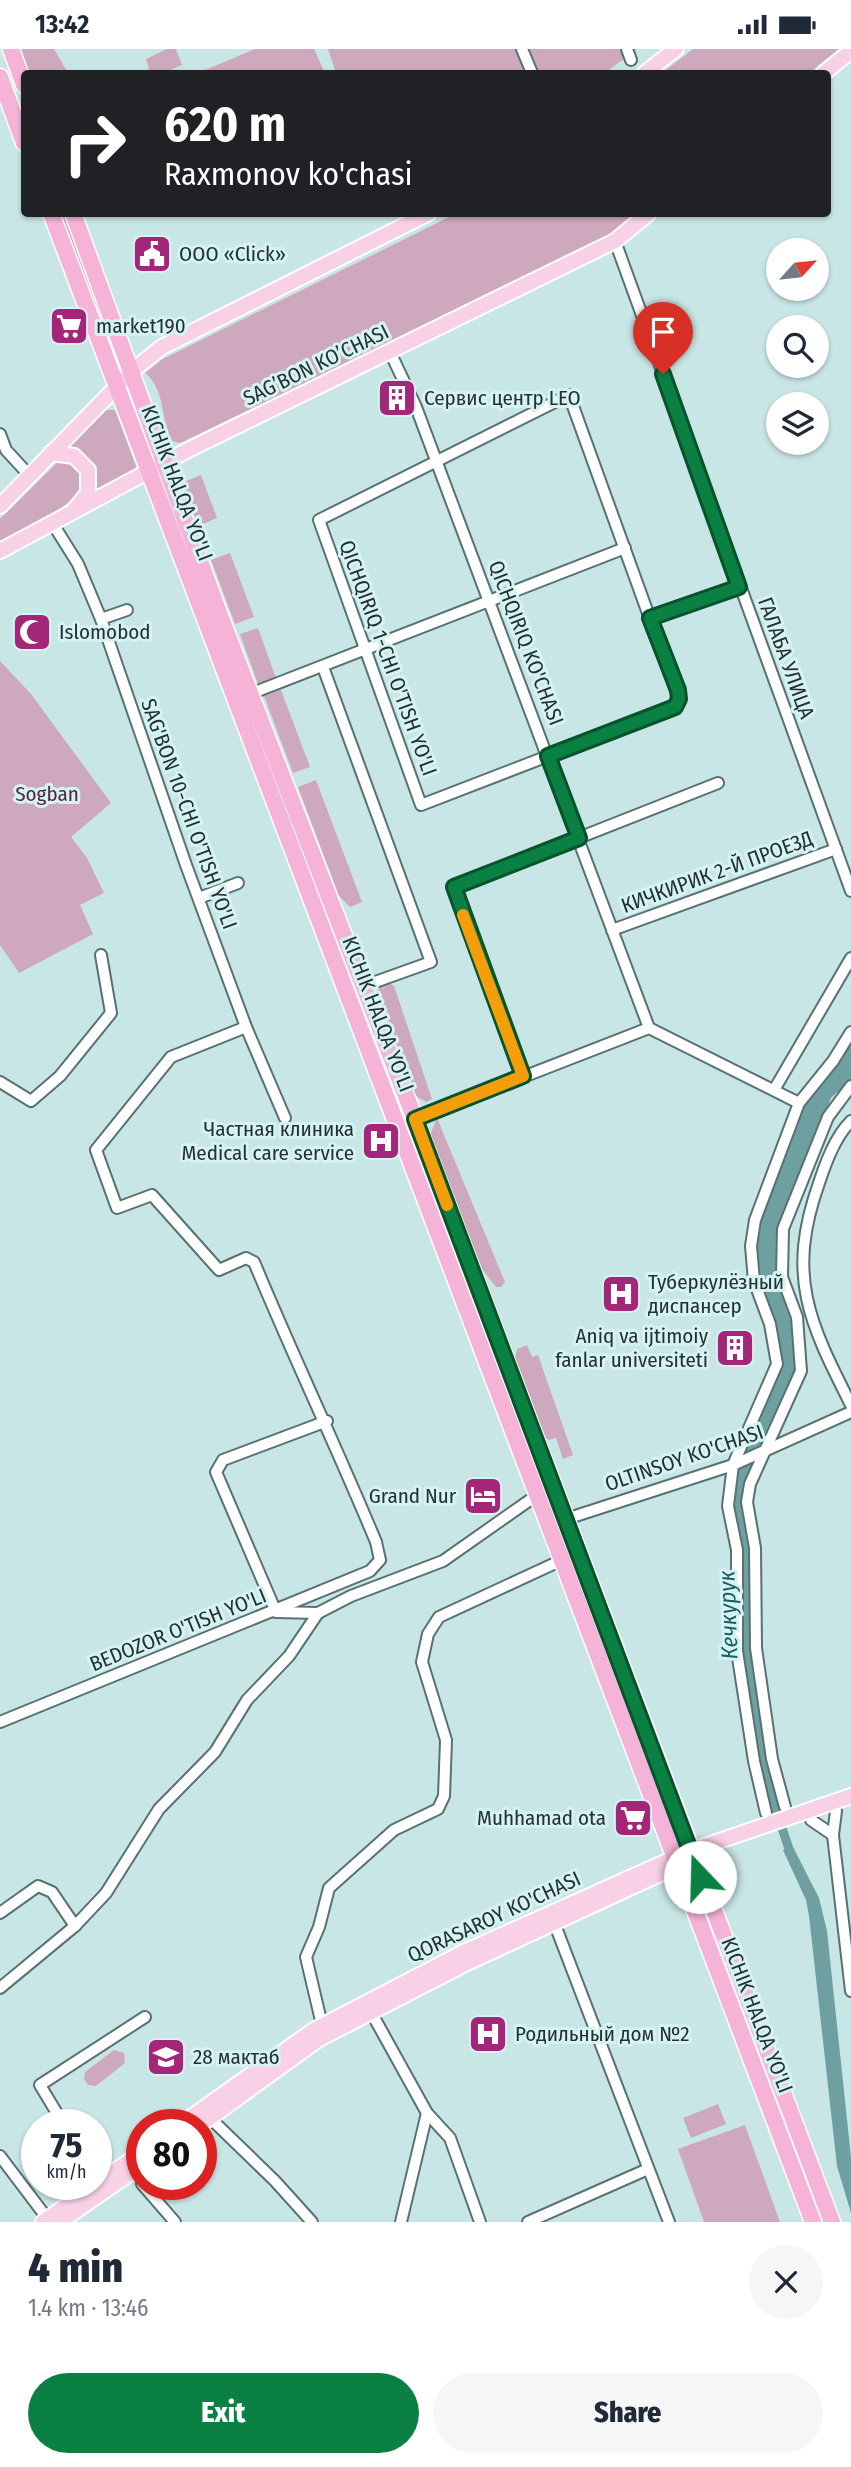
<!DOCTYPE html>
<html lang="en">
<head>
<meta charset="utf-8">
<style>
	body { margin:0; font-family:"Fira Sans Condensed",sans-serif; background:#f6f6f7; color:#1f2937; height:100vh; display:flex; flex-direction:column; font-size:26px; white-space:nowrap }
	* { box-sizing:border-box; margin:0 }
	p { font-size:23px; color:#747a83 }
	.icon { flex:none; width:38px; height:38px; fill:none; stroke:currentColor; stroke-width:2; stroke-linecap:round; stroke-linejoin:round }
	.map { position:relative; height:2173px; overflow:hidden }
	.panel { display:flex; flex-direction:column; background:#fff; flex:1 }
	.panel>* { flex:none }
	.banner { position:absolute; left:21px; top:21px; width:810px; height:147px; border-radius:7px; box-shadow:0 2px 5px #0004; background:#202124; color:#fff; overflow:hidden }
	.needle { width:46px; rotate:63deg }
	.tools { position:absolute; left:766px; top:189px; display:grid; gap:14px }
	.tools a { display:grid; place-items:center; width:63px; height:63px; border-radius:50%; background:#fff; box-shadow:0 2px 5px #0004; font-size:35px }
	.speed { position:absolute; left:21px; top:2060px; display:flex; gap:14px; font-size:35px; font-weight:700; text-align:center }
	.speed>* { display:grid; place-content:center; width:91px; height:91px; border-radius:50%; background:#fff; box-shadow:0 2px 5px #0004; line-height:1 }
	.speed small { font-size:18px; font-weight:400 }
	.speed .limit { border:10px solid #d22; background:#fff; color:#111 }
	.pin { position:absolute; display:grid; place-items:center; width:60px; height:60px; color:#fff; margin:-72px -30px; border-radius:50% 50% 50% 0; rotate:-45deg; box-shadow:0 0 7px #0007 }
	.pin .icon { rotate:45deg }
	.me { position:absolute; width:77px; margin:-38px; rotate:339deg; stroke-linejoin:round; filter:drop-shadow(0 0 5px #0008) }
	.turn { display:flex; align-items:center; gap:24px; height:147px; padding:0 28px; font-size:32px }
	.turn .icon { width:91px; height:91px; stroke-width:2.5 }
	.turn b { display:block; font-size:49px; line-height:60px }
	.round { display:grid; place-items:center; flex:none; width:74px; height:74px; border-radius:37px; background:#f6f6f7 }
	.overview { display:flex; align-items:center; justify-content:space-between; height:119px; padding:0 28px }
	h1 { font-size:42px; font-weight:800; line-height:52px }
	.action { display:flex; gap:14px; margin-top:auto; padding:14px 28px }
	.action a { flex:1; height:80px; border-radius:42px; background:#0b8043; color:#fff; font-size:28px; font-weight:800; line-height:80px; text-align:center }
	.action a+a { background:#f6f6f7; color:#1f2937 }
	.status { display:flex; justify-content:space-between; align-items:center; height:49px; padding:0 35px; background:#fff; direction:ltr }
	.status svg { height:19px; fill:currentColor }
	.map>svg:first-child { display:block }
	.green { fill:#cea9bd }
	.water { fill:#6fa0a1 }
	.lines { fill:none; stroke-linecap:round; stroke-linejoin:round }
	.canal { stroke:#6fa0a1; stroke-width:9 }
	.minor-casing { stroke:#587171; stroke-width:14 }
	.major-casing { stroke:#fff; stroke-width:18 }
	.highway-casing { stroke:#fff; stroke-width:19 }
	.minor { stroke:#fff; stroke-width:10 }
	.major { stroke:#f8d1e7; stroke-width:14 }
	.highway { stroke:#f4b3d7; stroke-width:16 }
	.route-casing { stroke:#07532c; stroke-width:18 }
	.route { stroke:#0b8043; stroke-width:12 }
	.slow { stroke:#f59e0b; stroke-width:12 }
	.labels { text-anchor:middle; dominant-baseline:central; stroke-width:6; stroke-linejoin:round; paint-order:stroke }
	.poi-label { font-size:21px; fill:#253030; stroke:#d6f3f3; text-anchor:start }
	.street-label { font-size:21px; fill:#253030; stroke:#d6f3f3 }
	.park-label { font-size:21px; fill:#552442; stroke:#d6f3f3 }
	.water-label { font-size:23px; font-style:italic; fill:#185d5f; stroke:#d6f3f3 }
</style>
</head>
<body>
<div class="status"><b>13:42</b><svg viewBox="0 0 49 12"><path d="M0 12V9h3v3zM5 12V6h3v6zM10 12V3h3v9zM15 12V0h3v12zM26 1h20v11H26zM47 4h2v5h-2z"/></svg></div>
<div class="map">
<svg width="851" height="2173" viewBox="0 0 851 2173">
	<rect width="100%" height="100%" fill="#c9e6e6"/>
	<g class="green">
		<polygon points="17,0 54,0 68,24 26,24"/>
		<polygon points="167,0 176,0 182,16 163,24 150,24 146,10"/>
		<polygon points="255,0 314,0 325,24 198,24"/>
		<polygon points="328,0 637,0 605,24 336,24"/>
		<polygon points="693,0 839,0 809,24 662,24"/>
		<polygon points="60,165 67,165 119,312 116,310"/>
		<path d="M 455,165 L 638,165 L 607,189 L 180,394 L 172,392 C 160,370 166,341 145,324 L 161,311 Z"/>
		<path d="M 104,361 L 115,361 L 137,420 L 93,446 C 101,411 82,419 67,397 Z"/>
		<path d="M 66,413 L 83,425 L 84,438 C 69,458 23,484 0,495 L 0,470 L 57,414 Z"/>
		<polygon points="201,426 217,469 198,477 181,434"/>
		<polygon points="230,504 254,568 235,575 211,511"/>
		<polygon points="258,579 276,629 258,635 240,585"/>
		<polygon points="0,612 31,645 111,754 71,788 87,809 104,844 80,856 93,885 19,924 0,896"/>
		<polygon points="281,641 310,718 293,724 264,647"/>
		<polygon points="316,731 362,853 350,858 339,847 298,738"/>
		<polygon points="288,759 451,1185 446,1187 283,761"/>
		<polygon points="388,933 394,937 432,1050 426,1053 414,1046 376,947 380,936"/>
		<polygon points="437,1069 505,1233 501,1238 496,1238 482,1220 430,1086"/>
		<polygon points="458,1203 601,1582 595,1584 454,1205"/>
		<polygon points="527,1296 532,1308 538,1306 573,1406 563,1410 556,1389 549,1391 543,1387 515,1309 517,1300"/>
		<polygon points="610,1604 664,1747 656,1749 602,1605"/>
		<polygon points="710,1871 826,2173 818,2173 706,1872"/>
		<polygon points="114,2001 124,2004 125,2014 96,2037 88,2036 84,2030 85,2023"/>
		<polygon points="718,2055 726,2075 691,2089 683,2069"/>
		<polygon points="745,2076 780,2173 704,2173 678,2100"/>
	</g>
	<g class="water">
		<polygon points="851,991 851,1030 831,1049 778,1195 794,1269 799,1321 748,1434 754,1598 780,1756 769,1759 756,1711 740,1600 730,1457 732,1431 780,1317 776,1274 758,1231 758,1174 770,1137 790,1097 811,1039"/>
		<polygon points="793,1798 819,1849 827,1882 851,2108 851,2164 837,2117 809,1867 806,1851 783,1801"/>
	</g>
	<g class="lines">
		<polyline class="canal" points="771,1746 792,1809"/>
		<g class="minor-casing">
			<g id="minor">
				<polyline points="522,0 532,24"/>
				<polyline points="627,0 631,11"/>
				<polyline points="615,192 851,842"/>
				<polyline points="390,303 416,358 649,979"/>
				<polygon points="569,346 679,650 675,658 421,756 319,471"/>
				<polyline points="0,385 6,401 29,426"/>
				<polyline points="53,475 78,515 101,570 186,816 246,978 285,1069"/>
				<polyline points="650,569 739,538"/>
				<polyline points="101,570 127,561"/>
				<polyline points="323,618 431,913 364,937"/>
				<polyline points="250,645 625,499"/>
				<polyline points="199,849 238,834"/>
				<polyline points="612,881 836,800"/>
				<polyline points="523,1027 454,838 718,734"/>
				<polyline points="0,1033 31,1052 60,1027 111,964 101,906"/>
				<polyline points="774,1041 851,909"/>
				<polyline points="415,1070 649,979 799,1054"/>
				<path d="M 851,1072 C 835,1088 826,1113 819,1134 C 786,1227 809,1273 851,1356"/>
				<polyline points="566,1470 733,1416 851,1363"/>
				<polyline points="318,1564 276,1563 216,1423 223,1411 327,1372"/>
				<path d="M 0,1673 L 370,1522 L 380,1511 L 376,1493 C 337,1399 293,1307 254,1213 L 246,1209 L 219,1221 L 152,1146 L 117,1159 L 96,1101 L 171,1008 L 246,978"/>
				<polyline points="785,1758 772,1710 756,1599 755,1499 747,1453 750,1435 801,1322 797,1268 782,1228 783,1180 828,1068 851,1037"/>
				<polyline points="836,1762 833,1786 851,1942"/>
				<polyline points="766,1764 754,1712 737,1602 737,1501 728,1457 733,1416 777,1315 770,1275 754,1232 751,1197 755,1171 799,1054 833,1012 851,983"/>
				<polyline points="811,1771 833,1786"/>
				<polyline points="0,1864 38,1837 52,1843 75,1877"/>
				<polyline points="552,1868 669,2173"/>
				<polyline points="0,1939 75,1877 106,1844 159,1760 215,1703 247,1651 289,1607 318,1564 351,1547 443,1512 537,1446"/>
				<polyline points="371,1963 427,2064 450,2089 480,2173"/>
				<polyline points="322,1976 306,1908 319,1878 329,1839 394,1781 438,1760 444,1747 446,1691 422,1613 428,1585 439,1568 562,1511"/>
				<polyline points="210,2069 275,2132 312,2173"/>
				<polyline points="64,2076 40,2036 145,1968"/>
				<polyline points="0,2107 50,2173"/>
				<polyline points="142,2135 175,2173"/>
				<polyline points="401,2173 427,2064"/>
				<polyline points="528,2173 648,2120"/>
			</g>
		</g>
		<g class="major-casing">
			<g id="major">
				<polyline points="645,24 676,0"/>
				<polyline points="824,24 851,2"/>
				<polyline points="51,404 74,407 88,421 88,444 75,460"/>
				<polyline points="0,457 132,322 162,298 429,164"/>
				<polyline points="0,502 188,401 615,192 649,164"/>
				<polyline points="180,2076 314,1981 462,1904 690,1802 851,1747"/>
				<polyline points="200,2076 319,1990 467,1914 662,1824"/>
				<polyline points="61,2172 142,2116"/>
				<polyline points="43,2173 142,2103"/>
			</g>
		</g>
		<g class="highway-casing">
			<g id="highway">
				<polyline points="11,0 24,36"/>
				<polyline points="0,28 24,94"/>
				<polyline points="51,164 813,2173"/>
				<polyline points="73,164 219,564 415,1070 832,2173"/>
			</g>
		</g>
		<use href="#minor" class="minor"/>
		<use href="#major" class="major"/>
		<use href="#highway" class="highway"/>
	</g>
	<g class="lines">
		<g class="route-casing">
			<polyline id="route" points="663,325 739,538 650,569 678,641 679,650 675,658 548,707 579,789 454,838 523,1027 415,1070 700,1828"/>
		</g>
		<use href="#route" class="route"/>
		<polyline class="slow" points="447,1156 415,1070 523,1027 463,866"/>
	</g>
	<defs>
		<g id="civic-square" transform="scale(2.0125)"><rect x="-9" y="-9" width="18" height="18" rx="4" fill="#a32679" stroke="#d6f3f3"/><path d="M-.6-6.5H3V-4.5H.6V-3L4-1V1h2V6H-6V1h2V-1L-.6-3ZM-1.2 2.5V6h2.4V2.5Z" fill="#fff"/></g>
		<g id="supermarket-square" transform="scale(2.0125)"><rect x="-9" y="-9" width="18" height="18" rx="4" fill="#a32679" stroke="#d6f3f3"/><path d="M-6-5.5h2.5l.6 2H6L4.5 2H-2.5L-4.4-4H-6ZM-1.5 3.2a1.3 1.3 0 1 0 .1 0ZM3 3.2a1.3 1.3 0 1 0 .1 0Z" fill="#fff"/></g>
		<g id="building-square" transform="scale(2.0125)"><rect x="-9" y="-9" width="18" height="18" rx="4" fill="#a32679" stroke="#d6f3f3"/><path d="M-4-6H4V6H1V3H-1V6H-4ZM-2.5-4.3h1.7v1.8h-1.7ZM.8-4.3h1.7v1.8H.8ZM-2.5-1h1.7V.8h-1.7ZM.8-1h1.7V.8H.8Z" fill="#fff"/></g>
		<g id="mosque-square" transform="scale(2.0125)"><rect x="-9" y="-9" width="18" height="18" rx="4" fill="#a32679" stroke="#d6f3f3"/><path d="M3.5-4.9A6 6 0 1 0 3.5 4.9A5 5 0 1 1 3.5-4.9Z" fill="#fff"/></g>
		<g id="hospital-square" transform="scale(2.0125)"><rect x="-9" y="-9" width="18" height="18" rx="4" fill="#a32679" stroke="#d6f3f3"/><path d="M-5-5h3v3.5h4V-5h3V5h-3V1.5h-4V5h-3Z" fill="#fff"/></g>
		<g id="hotel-square" transform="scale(2.0125)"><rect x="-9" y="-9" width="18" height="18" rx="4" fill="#a32679" stroke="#d6f3f3"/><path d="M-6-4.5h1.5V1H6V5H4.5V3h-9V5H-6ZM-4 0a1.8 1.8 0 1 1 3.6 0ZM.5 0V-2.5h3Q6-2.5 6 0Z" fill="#fff"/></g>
		<g id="school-square" transform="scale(2.0125)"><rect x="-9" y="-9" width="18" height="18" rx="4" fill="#a32679" stroke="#d6f3f3"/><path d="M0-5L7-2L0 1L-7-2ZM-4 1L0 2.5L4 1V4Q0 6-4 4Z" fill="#fff"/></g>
	</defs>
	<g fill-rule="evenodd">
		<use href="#civic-square" x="152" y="205"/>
		<use href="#supermarket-square" x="69" y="277"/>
		<use href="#building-square" x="397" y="349"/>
		<use href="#mosque-square" x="32" y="583"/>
		<use href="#hospital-square" x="381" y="1092"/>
		<use href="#hospital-square" x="621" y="1245"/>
		<use href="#building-square" x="735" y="1299"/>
		<use href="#hotel-square" x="483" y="1447"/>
		<use href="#supermarket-square" x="633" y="1769"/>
		<use href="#hospital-square" x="488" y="1985"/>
		<use href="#school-square" x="166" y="2008"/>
	</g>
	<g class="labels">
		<g class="poi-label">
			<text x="179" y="205">OOO «Click»</text>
			<text x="96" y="277">market190</text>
			<text x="424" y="349">Сервис центр LEO</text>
			<text x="59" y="583">Islomobod</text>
			<text x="354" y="1080" text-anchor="end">Частная клиника<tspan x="354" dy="24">Medical care service</tspan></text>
			<text x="648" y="1233">Туберкулёзный<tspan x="648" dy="24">диспансер</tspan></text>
			<text x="708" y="1287" text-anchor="end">Aniq va ijtimoiy<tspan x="708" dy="24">fanlar universiteti</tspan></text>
			<text x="456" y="1447" text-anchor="end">Grand Nur</text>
			<text x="606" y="1769" text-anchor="end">Muhhamad ota</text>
			<text x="515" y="1985">Родильный дом №2</text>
			<text x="193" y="2008">28 мактаб</text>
		</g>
		<g class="street-label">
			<text transform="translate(316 316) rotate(-26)">SAG’BON KO’CHASI</text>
			<text transform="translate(177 434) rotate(69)">KICHIK HALQA YO'LI</text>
			<text transform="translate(526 594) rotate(69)">QICHQIRIQ KO'CHASI</text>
			<text transform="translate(388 609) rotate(70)">QICHQIRIQ 1-CHI O'TISH YO'LI</text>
			<text transform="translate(786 609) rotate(70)">ГАЛАБА УЛИЦА</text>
			<text transform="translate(189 765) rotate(70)">SAG'BON 10-CHI O'TISH YO'LI</text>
			<text transform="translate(717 823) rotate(-20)">КИЧКИРИК 2-Й ПРОЕЗД</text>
			<text transform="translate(378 965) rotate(69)">KICHIK HALQA YO'LI</text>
			<text transform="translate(684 1409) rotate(-19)">OLTINSOY KO'CHASI</text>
			<text transform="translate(178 1581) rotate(-22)">BEDOZOR O'TISH YO'LI</text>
			<text transform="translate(494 1868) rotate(-25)">QORASAROY KO'CHASI</text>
			<text transform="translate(757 1966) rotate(69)">KICHIK HALQA YO'LI</text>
		</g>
		<g class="park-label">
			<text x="47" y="745">Sogban</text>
		</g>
		<g class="water-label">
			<text transform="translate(728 1566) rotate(-92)">Кечкурук</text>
		</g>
	</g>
</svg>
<div class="tools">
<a><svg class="needle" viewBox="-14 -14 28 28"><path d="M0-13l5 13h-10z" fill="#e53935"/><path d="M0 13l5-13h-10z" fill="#747a83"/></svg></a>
<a><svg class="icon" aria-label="search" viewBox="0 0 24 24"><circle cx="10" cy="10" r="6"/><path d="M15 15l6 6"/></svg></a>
<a><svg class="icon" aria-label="layers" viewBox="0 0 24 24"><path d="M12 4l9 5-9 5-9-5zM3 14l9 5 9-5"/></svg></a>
</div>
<div class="speed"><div>75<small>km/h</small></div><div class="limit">80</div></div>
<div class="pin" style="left:663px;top:325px;background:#d93025"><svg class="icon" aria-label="arrive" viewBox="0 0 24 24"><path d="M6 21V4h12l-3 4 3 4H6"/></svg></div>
<svg class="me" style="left:700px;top:1828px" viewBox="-20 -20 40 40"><circle r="19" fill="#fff"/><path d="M0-13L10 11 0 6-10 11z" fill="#0b8043"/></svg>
<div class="banner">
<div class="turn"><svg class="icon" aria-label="right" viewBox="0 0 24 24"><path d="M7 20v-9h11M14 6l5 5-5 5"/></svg><div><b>620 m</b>Raxmonov ko'chasi</div></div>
</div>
</div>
<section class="panel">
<div class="overview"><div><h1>4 min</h1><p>1.4 km · 13:46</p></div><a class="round"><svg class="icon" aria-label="close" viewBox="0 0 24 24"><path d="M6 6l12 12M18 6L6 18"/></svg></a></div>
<div class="action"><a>Exit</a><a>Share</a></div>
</section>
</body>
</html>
